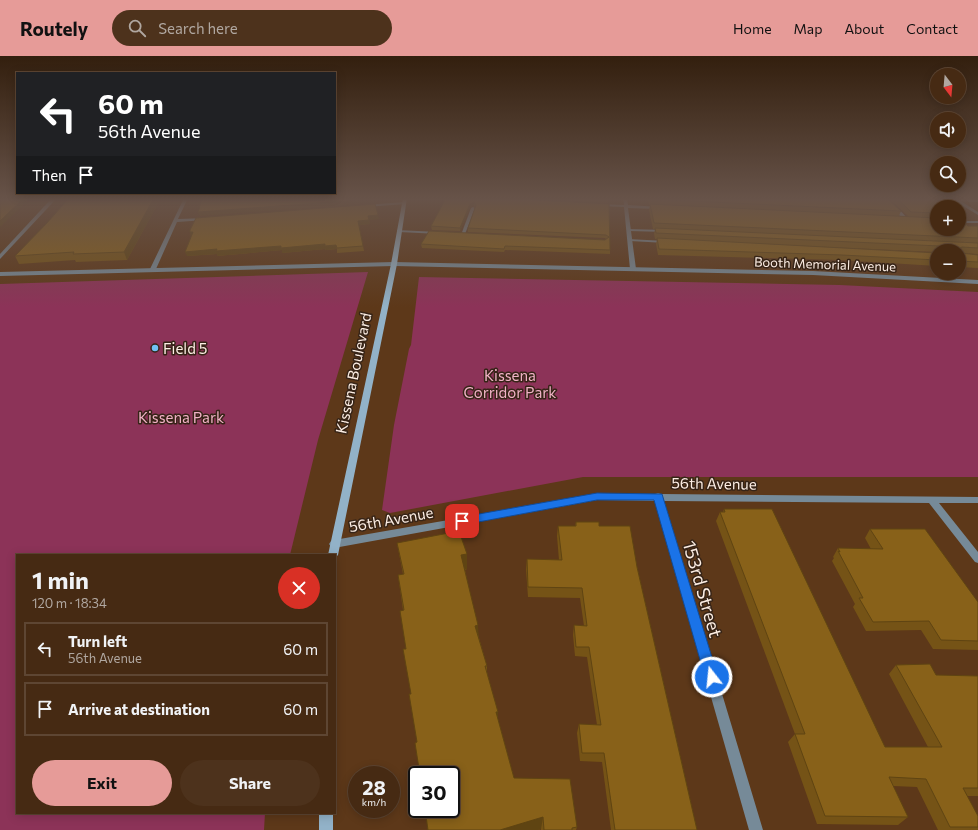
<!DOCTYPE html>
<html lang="en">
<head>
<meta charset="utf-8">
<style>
	body { margin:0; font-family:Commissioner,sans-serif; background:#4d321c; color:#f1f3f6; height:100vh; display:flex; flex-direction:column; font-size:15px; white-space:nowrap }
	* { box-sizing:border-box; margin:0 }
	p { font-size:13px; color:#b0a7a0 }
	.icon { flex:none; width:22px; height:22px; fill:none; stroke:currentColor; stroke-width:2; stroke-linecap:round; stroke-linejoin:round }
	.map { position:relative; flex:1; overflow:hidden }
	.sheet { position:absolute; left:16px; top:498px; width:320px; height:260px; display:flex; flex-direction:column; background:#462a13; border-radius:0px; box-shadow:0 2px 10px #0003,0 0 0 1px #5e4633 }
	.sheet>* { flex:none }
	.banner { position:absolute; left:16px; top:16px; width:320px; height:122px; border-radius:0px; box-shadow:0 2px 10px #0003,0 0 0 1px #5e4633; background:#202124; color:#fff; overflow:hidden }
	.needle { width:26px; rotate:164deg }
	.buttons { position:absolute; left:930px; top:12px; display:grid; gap:8px }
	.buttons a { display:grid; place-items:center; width:36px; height:36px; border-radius:50%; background:#462a13; box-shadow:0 2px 10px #0003,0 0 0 1px #5e4633; font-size:20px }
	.speed { position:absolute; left:348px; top:710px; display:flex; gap:8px; font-size:20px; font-weight:700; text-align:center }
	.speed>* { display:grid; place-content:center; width:52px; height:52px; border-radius:50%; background:#462a13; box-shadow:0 2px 10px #0003,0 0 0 1px #5e4633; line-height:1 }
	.speed small { font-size:10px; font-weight:400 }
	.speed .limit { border:2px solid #111; border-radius:6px; background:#fff; color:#111 }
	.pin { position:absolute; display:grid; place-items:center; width:34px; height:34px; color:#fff; margin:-17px; border-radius:8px; box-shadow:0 2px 6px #0006 }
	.me { position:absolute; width:44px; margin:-22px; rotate:344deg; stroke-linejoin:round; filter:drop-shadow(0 0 3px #0008) }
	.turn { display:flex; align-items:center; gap:14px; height:84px; padding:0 16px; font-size:18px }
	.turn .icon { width:52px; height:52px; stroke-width:2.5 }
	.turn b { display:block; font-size:28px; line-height:34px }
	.then { display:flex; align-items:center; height:38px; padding:0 16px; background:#0003; gap:8px; font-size:15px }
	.round { display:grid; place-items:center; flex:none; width:42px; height:42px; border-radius:21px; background:#4d321c }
	.head { display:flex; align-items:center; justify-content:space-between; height:68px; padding:0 16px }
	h1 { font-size:24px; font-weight:700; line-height:30px }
	.primary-button { display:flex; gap:8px; margin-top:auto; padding:8px 16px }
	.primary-button a { flex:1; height:46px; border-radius:24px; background:#e69b98; color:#111; font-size:16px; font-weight:700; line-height:46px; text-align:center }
	.primary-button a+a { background:#4d321c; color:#f1f3f6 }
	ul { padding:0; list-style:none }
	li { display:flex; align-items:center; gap:12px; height:54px; margin:0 8px 6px; padding:0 8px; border:2px solid #5e4633; border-radius:0px }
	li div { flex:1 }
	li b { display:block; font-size:15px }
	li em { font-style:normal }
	header { display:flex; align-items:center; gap:24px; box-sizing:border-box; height:56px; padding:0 20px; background:#e69b98; color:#111 }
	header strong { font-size:19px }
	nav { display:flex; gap:22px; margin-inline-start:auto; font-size:14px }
	.search { width:280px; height:36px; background:#4d321c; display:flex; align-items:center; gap:10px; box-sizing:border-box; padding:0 14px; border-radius:22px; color:#b0a7a0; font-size:15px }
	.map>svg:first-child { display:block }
	.green { fill:#8c3358 }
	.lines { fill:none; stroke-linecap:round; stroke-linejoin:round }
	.service { fill:#768a98; fill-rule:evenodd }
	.minor { fill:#768a98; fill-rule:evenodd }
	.tertiary { fill:#768a98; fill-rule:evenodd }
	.secondary { fill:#92b2c8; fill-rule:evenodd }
	.wall { fill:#755316; fill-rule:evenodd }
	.shaded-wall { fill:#5f4412 }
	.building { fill:#886119; stroke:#5f4412 }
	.route { fill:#1a73e8; stroke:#114b97 }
	.poi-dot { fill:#70c1f4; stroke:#362417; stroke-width:1.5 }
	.labels { text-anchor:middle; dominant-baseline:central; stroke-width:3; stroke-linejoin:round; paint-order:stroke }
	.far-street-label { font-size:13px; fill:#fdeee4; stroke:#362417 }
	.poi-label { font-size:15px; fill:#fdeee4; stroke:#362417; text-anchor:start }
	.street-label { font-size:15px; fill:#fdeee4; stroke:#362417 }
	.park-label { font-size:15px; fill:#f1b2c6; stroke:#362417 }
	.near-street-label { font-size:18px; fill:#fdeee4; stroke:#362417 }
</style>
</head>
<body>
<header>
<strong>Routely</strong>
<div class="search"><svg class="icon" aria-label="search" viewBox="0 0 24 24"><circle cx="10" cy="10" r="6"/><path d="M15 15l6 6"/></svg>Search here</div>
<nav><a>Home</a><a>Map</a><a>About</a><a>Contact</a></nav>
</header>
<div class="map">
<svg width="978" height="774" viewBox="0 0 978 774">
	<rect width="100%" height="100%" fill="#5d3819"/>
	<g class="green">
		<polygon points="368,216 318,384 290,499 17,499 17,757 265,757 264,774 0,774 0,228"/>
		<polygon points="419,221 840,229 978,236 978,421 583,421 390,457 382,454 394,369 409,293 411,289"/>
	</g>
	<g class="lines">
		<g class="service">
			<path d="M 876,142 C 890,142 899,153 908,163 L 904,164 L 887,147 Z"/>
			<polygon points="955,143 978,144 978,146 954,145 953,144"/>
			<polygon points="473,151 475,152 465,178 461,179 471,152"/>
			<polygon points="627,173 666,174 668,175 666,176 629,175 627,175"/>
			<polygon points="397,174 439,176 441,177 439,178 399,176 397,176"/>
			<polygon points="628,183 666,185 668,186 666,187 630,185 628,184"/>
		</g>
		<g class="minor">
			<polygon points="52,142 57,142 0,203 0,198"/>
			<polygon points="184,142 188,142 178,163 206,162 208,163 206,164 177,166 156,213 151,214 150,213"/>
			<polygon points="623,142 627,142 628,149 660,151 662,152 660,153 628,152 636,213 633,215 630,213 624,151 600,150 598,149 600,148 624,149"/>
			<polygon points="950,142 956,142 978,156 978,159"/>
			<polygon points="404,146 406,147 405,148 365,151 363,150 365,149"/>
			<rect x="959" y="165" width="19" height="2"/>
			<polygon points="658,437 661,438 978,441 978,447 939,447 978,496 978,507 975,506 929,447 664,445 763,774 749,774 655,445 597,444 334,492 331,491 329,488 331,485 334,484 597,438 655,438"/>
		</g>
		<polygon class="tertiary" points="394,206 813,215 978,224 978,228 813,219 394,210 0,220 0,216"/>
		<g class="secondary">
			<polygon points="403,142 407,142 397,208 338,499 335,502 335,499 328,499 391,208"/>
			<rect x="319" y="757" width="14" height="17"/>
		</g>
	</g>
	<g class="wall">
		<polygon points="69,142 161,142 127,204 76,206 75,204 19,208 15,200 47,167"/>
		<polygon points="446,142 609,148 610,194 610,198 505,194 504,196 422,192 421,188 605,184 606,183 605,182 468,176 468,172 475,152 474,150 470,151 460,175 432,174 431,170"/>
		<polygon points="528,142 609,142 608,147"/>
		<path d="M 647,142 L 933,142 L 937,151 L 937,173 L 968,170 L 978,170 L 978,198 L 961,197 L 978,199 L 978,212 L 959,211 L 959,195 L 937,196 L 739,187 L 937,197 L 937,210 L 840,204 L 658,199 L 656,188 L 657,183 L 655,183 L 654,178 L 655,173 L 653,173 L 649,154 L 650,149 L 649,148 ZM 891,146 L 895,148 L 908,160 L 899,160 L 901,155 Z"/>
		<polygon points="379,163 369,164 370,168 359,169 364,195 337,197 337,193 326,194 325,193 282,197 282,194 217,200 217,198 187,200 191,181 190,174"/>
		<polygon points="724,453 885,691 928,691 889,618 896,609 936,619 978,620 978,740 967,740 978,760 978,774 938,774 917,731 893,730 908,761 898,769 817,768 788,686 795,678 716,465 720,456 723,456"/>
		<polygon points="576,466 599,470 637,511 697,774 611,774 602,706 580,705 577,677 579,668 597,669 587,601 575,600 573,579 574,569 584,570 580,542 528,541 526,513 527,503 559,504 557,480 558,470 575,470"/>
		<polygon points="870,473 978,546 978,594 933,593 921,574 866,575 853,551 855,548 832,505 834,502 833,501 838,492 871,493 865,482"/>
		<polygon points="397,487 467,498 467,513 465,514 479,582 487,610 487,616 498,664 514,722 577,771 576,774 541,774 541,773 538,774 428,774 406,593 403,554 398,519 403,518"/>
	</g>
	<g class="shaded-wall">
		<polygon points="24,142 30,142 0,171 0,165"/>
		<polygon points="154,142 161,142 127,204 124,196"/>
		<polygon points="373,143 374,147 200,160 198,156"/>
		<polygon points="474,146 474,150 470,151 460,175 460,172 470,148"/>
		<polygon points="378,159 379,163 369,164 368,160"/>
		<polygon points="369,164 370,168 359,169 358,165"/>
		<polygon points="190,176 193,176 191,181"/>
		<polygon points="325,188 336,189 337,193 326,194 325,193 282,197 282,194 217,200 217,198 187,200 185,196 217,193"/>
		<polygon points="467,498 467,513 462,514 461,499"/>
		<polygon points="478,569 479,584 475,570"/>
		<polygon points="496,656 498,656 498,669"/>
		<polygon points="543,761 541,773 538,774 500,774"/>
	</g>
	<g class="building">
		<polygon points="0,142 24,142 0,165"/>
		<polygon points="69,142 154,142 124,196 73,198 74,196 15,200 47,167"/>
		<polygon points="202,142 373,142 373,143 198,156 200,151 199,152"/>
		<polygon points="446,142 499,142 609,148 610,194 505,190 504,193 421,188 429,175 605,184 609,181 606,179 468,172 476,149 474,146 470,148 460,172 431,170"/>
		<polygon points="593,142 609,142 609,143"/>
		<polygon points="649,142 886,142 888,143 901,155 649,143"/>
		<polygon points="933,142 944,151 937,151 937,157 911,156 897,142"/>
		<polygon points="375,148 378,159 368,160 369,164 358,165 363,190 337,192 336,189 325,190 325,188 281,192 281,190 216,195 217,193 185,196 193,176 190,176 190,174 196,162"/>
		<polygon points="650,148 937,162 937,173 959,173 959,162 968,170 978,170 978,182 654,167"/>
		<polygon points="655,172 978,187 978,192 962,191 960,192 961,197 978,199 978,206 959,205 959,195 940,195 941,191 940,190 656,177"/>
		<polygon points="657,182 937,197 937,204 842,199 659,193"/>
		<polygon points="724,453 772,453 885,691 942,691 896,609 930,608 936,619 978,620 978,732 963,732 978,760 978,771 950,771 926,723 889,721 908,761 825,760 795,678 805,678 720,456 725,456"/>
		<polygon points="576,466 599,466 599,470 630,470 637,511 697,774 615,774 604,697 582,697 579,668 601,669 589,591 576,591 574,569 587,570 582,532 528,531 527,503 562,504 558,470 576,470"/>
		<polygon points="870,473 925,473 978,546 978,585 941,584 929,565 873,566 859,542 863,542 838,495 840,496 838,492 883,493"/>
		<polygon points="459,475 467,498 461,499 478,569 475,570 487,610 485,610 498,656 496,656 514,722 570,723 577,771 572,772 572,774 544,774 543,761 500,774 428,774 425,753 451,753 451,719 420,719 415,687 417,686 409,638 411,638 403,593 406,593 400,555 404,554 398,519 404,518 397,487"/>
	</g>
	<linearGradient id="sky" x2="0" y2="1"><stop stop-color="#331f0e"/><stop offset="0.57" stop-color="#675349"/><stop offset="1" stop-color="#675349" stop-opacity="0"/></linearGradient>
	<rect width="978" height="251" fill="url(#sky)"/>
	<polygon class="route" points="597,437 662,438 718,621 716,626 712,628 707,626 705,621 654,444 597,444 462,469 458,468 457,465 458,462 462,461"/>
	<circle class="poi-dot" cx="155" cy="292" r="4"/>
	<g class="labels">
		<g class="far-street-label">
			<text transform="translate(825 208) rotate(2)">Booth Memorial Avenue</text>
		</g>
		<g class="poi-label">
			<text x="163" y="292">Field 5</text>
		</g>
		<g class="street-label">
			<text transform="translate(353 317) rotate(-78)">Kissena Boulevard</text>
			<text transform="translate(714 427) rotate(1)">56th Avenue</text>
			<text transform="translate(391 463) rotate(-10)">56th Avenue</text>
		</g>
		<g class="park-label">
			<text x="510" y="319">Kissena<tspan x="510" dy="17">Corridor Park</tspan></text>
			<text x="181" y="361">Kissena Park</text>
		</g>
		<g class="near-street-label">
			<text transform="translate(703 533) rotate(74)">153rd Street</text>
		</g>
	</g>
</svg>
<div class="buttons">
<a><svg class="needle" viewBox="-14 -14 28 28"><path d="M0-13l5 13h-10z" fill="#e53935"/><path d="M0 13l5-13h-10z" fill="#b0a7a0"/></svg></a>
<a><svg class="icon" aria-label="sound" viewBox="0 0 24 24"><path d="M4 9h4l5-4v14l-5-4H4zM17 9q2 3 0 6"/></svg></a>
<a><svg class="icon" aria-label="search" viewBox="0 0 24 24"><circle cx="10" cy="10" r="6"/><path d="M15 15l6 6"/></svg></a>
<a>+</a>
<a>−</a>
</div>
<div class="speed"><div>28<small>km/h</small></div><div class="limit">30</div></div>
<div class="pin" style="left:462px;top:465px;background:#d93025"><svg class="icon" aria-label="arrive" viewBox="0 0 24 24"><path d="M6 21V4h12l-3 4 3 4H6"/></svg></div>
<svg class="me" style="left:712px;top:621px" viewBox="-20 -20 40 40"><circle r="17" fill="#1a73e8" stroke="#fff" stroke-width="3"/><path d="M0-11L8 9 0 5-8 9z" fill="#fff"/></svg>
<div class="banner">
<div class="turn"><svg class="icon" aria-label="left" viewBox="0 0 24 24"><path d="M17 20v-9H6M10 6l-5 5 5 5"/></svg><div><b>60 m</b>56th Avenue</div></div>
<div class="then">Then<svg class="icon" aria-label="arrive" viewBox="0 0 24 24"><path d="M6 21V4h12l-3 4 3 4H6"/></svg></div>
</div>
<section class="sheet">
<div class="head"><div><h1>1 min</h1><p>120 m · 18:34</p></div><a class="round" style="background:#d93025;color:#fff"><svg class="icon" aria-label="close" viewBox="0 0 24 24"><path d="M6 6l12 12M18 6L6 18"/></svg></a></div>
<ul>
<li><svg class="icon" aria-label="left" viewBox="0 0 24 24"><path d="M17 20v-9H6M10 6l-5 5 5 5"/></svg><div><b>Turn left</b><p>56th Avenue</p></div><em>60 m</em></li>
<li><svg class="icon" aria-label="arrive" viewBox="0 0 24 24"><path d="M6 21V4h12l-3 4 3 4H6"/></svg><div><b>Arrive at destination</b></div><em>60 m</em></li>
</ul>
<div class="primary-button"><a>Exit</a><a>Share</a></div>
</section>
</div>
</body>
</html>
